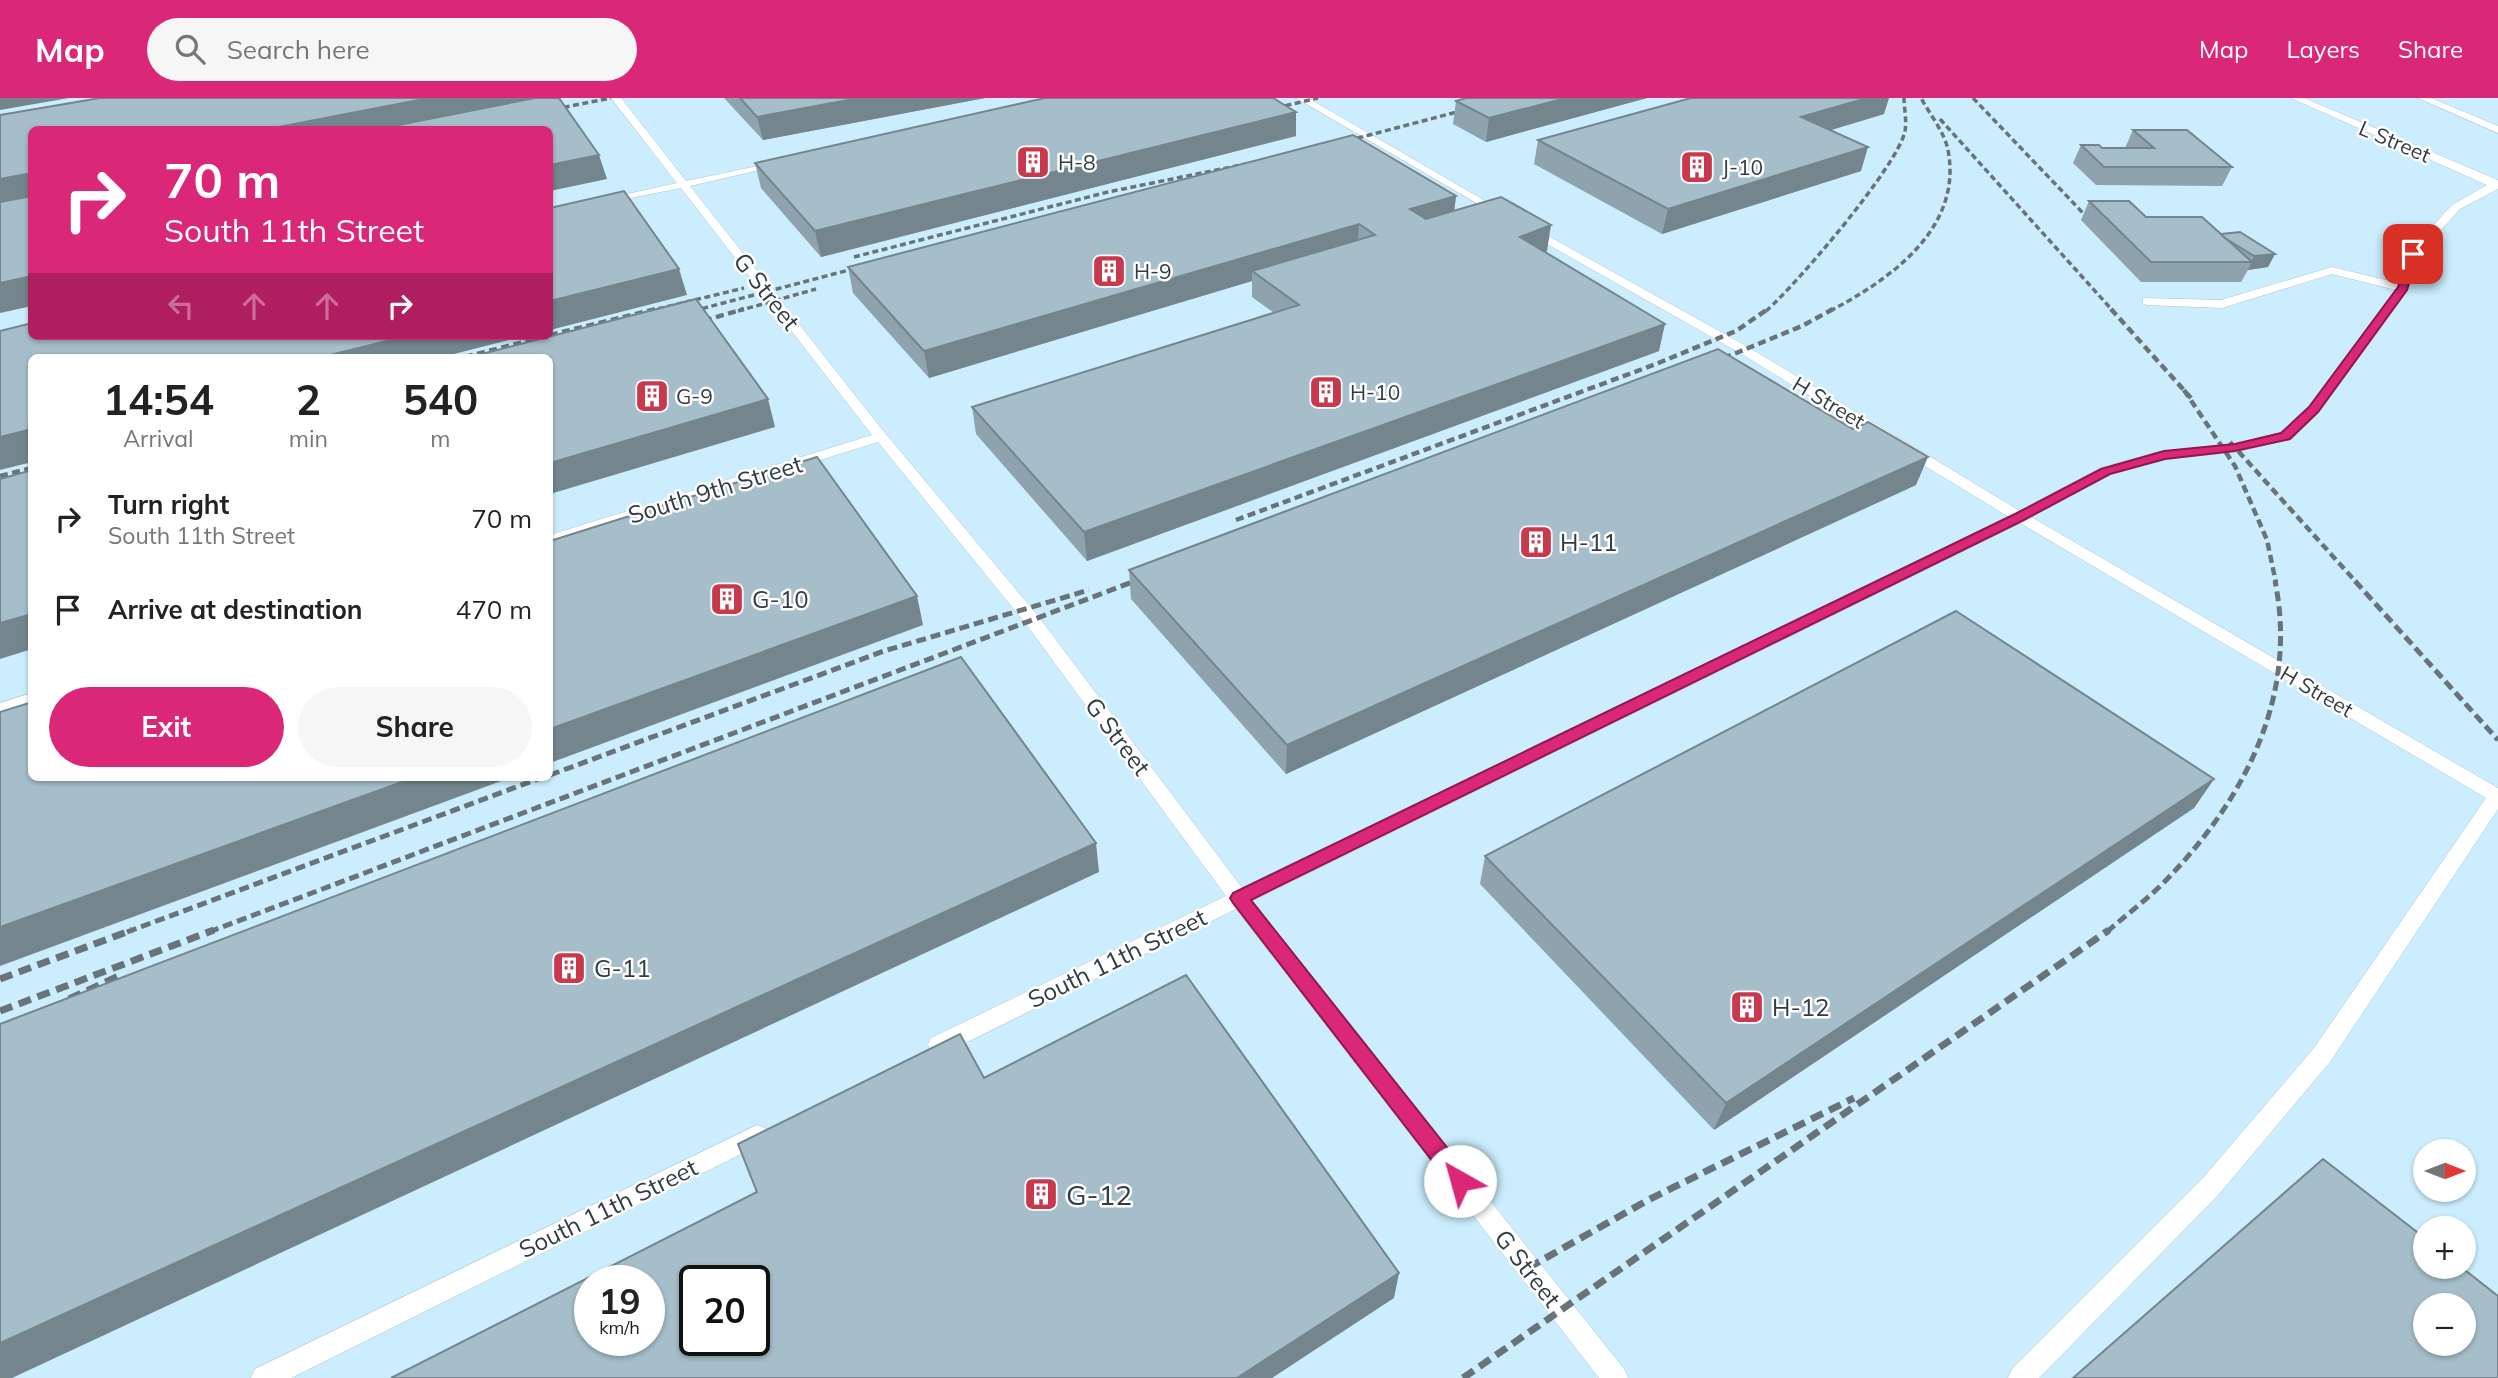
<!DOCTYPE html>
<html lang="en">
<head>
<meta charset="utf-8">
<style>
	body { margin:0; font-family:Mulish,sans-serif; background:#f6f6f6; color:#222; height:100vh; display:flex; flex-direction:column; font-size:26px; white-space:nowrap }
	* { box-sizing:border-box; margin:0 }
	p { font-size:23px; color:#767676 }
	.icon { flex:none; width:38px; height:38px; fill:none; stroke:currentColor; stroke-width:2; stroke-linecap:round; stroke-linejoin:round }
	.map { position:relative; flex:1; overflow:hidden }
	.side { position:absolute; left:28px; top:256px; width:525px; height:427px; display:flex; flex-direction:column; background:#fff; border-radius:10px; box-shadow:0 2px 5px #0004 }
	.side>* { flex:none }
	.top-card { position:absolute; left:28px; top:28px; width:525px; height:214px; border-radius:10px; box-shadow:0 2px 5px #0004; background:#db2777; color:#fff; overflow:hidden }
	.needle { width:46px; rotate:90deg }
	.controls { position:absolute; left:2413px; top:1041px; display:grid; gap:14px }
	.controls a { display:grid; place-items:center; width:63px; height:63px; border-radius:50%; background:#fff; box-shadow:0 2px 5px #0004; font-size:35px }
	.speed { position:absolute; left:574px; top:1167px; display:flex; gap:14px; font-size:35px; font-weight:700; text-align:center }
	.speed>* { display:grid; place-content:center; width:91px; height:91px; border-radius:50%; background:#fff; box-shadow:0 2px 5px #0004; line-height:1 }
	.speed small { font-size:18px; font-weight:400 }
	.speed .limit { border:4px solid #111; border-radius:10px; background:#fff; color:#111 }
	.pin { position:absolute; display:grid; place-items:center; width:60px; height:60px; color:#fff; margin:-30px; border-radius:14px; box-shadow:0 4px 10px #0006 }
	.me { position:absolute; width:77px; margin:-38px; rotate:322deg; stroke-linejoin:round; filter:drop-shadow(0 0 5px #0008) }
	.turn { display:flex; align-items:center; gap:24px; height:147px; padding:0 21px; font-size:32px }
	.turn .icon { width:91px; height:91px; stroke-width:2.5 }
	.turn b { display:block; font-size:49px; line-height:60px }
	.lanes { display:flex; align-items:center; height:66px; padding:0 21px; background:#0003; justify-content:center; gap:35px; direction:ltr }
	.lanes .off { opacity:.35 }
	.eta { display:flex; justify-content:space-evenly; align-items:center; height:119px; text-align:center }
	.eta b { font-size:42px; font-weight:700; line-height:49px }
	.button { display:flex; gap:14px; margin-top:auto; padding:14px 21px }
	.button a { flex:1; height:80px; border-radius:42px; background:#db2777; color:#fff; font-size:28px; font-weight:700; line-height:80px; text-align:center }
	.button a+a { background:#f6f6f6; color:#222 }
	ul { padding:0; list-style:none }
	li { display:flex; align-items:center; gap:21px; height:91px; padding:0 21px }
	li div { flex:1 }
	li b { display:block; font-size:26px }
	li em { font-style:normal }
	header { display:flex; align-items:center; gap:42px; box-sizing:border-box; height:98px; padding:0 35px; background:#db2777; color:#fff }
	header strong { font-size:33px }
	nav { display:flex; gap:38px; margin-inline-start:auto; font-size:24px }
	.search { width:490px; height:63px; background:#f6f6f6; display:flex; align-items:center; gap:18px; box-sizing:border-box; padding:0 24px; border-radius:38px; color:#767676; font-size:26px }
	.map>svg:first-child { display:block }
	.built { fill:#cbedfd; fill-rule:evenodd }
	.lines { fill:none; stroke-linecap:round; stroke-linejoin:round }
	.lane-casing { stroke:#aec7d3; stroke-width:1 }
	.lane { fill:#fff; fill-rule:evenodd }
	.rail-far3 { stroke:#687479; stroke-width:3.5; stroke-dasharray:6 3.5; stroke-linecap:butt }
	.rail-far2 { stroke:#687479; stroke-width:4.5; stroke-dasharray:8 4.5; stroke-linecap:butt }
	.rail-far1 { stroke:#687479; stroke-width:5; stroke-dasharray:10 5; stroke-linecap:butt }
	.rail { stroke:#687479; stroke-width:7; stroke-dasharray:13 7; stroke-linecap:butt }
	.wall { fill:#8ea3ad }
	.shaded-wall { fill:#74858d }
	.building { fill:#a5bec9; stroke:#74858d; stroke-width:2; fill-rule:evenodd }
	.route { fill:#db2777; stroke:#8e194d; stroke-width:2 }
	.labels { text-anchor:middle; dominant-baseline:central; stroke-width:5; stroke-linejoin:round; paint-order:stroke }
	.far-street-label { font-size:21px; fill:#313b40; stroke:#fff }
	.far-poi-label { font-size:21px; fill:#313b40; stroke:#fff; text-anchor:start }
	.street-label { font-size:24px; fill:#313b40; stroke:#fff }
	.poi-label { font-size:24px; fill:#313b40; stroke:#fff; text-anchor:start }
	.near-poi-label { font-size:28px; fill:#313b40; stroke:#fff; text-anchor:start }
</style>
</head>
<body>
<header>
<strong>Map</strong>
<div class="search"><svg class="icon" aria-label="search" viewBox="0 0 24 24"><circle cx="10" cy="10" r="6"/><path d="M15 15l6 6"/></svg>Search here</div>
<nav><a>Map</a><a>Layers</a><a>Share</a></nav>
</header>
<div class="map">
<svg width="2498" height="1280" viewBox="0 0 2498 1280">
	<rect width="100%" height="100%" fill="#e7f7fe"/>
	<path class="built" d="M 0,0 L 2498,0 L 2498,1280 L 0,1280 ZM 32,32 L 550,32 L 550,238 L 32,238 ZM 32,259 L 550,259 L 550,679 L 32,679 ZM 2426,1054 L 2464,1054 L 2464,1092 L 2426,1092 ZM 2426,1130 L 2464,1130 L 2464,1169 L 2426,1169 ZM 590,1183 L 649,1183 L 649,1242 L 590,1242 ZM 695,1183 L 754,1183 L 754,1242 L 695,1242 ZM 2426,1208 L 2464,1208 L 2464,1246 L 2426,1246 Z"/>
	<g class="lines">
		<g class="lane-casing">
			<g id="lane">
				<polygon points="611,0 621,0 686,83 782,63 782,67 690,88 880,329 1038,518 1242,790 2009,419 1740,255 1524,133 1524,129 1532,129 1748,249 2020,413 2100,370 2164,353 2235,346 2281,335 2309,308 2396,192 2332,176 2222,210 2147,207 2143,206 2143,200 2221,202 2332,169 2398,185 2409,154 2452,107 2487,87 2291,0 2304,0 2498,82 2498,91 2460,111 2418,157 2407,193 2319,314 2291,341 2235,354 2165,361 2110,376 2031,419 2498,690 2498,711 2330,964 2219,1096 2039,1280 2008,1280 2012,1271 2203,1080 2314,950 2486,700 2020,425 1252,803 1624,1271 1628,1280 1599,1280 1236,811 947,954 939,956 931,954 928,947 931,940 1226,798 1026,526 878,344 550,446 550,437 872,337 681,90 600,106 600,102 677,85"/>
				<polygon points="1296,0 1308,0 1506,115 1497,117"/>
				<polygon points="2418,0 2431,0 2498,28 2498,35"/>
				<polygon points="32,595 32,607 0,617 0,605"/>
				<polygon points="757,1027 765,1030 768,1037 765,1044 291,1280 251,1280 255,1271"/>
			</g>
		</g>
		<use href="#lane" class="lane"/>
		<g class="rail-far3">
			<polyline points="1973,0 2083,115"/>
			<polyline points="1267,12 1318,0"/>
			<polyline points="545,13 611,0"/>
			<polyline points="1940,21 2113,213"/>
			<polyline points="1339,45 1510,0"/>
			<polyline points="854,159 1108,94 1256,64"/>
			<polyline points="649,213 744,190"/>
			<polyline points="693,213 868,167"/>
			<polyline points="738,213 816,191"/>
			<path d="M 1766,213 C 1796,187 1898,68 1905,33 C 1907,23 1904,10 1904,0"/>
			<path d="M 1830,213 C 1891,181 1963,130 1948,52 C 1945,35 1929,15 1921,0"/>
		</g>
		<g class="rail-far2">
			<polyline points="2111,211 2191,300"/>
			<polyline points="685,215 699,211"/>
			<polyline points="692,226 744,211"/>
			<polyline points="550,237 656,211"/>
			<polyline points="465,259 547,238"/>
			<polyline points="1712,265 1802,228 1833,211"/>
			<polyline points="2184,292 2235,368 2267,442 2276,485"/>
			<polyline points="2230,344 2357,485"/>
			<polyline points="0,378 32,370"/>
			<polyline points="1236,422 1656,266 1736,233 1768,211"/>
			<polyline points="1131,485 1149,478"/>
		</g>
		<g class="rail-far1">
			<polyline points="2355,483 2498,642"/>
			<polyline points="550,677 884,553 1089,492"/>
			<polyline points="127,834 543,679"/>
			<polyline points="209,834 1135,483"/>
			<path d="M 2107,834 C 2128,815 2152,798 2171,777 C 2247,697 2298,595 2275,483"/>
		</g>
		<g class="rail">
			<polyline points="0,881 132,832"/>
			<polyline points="69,901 123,876"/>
			<polyline points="0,913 214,832"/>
			<polyline points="1528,1170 1648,1102 1854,1000"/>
			<polyline points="1463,1280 2109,832"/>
		</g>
	</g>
	<g class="wall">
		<polygon points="724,0 985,0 763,42"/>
		<polygon points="1466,0 1647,0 1486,44 1453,26 1456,3"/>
		<polygon points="1884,16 1830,32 1861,73 1662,136 1534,66 1538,42"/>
		<polygon points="2133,32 2232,69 2222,88 2096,87 2073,65 2081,47 2102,50 2125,50"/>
		<polygon points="1296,38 821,159 761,90 755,65"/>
		<polygon points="1456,98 1454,113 1547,153 1544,154 1659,253 1087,463 976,336 972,309 1274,215 1252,199 1252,183 929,280 853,195 848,169"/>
		<polygon points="2089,103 2146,119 2221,136 2275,156 2268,169 2248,172 2241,184 2141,184 2081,122"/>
		<polygon points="1916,387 1286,676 1131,501 1129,472"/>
		<polygon points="2214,681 2194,710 1714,1032 1480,786 1485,758"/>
	</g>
	<g class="shaded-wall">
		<polygon points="0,0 69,0 0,12"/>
		<polygon points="429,0 550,0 396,32 263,32"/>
		<polygon points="859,0 985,0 763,42 757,19"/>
		<polygon points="1566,0 1647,0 1486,44 1489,20"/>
		<polygon points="1867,0 1889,0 1884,16 1795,43 1801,19"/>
		<polygon points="1296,14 1296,38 821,159 815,133"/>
		<polygon points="1868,49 1861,73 1662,136 1668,111"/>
		<polygon points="599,57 607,81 550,93 550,67"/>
		<polygon points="32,75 32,103 0,109 0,81"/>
		<polygon points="1456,98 1453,123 1408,136 1410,111"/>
		<polygon points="1359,126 1357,152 1252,173 1252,183 929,280 924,253"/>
		<polygon points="1551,127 1547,153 1516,164 1520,139"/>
		<polygon points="2275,156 2268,169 2248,172 2254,158"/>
		<polygon points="679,171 687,197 550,232 550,203"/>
		<polygon points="32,178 32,208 0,215 0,185"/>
		<polygon points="1665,226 1659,253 1087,463 1084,434"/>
		<polygon points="407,238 525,238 442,259 322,259"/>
		<polygon points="768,301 775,329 550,396 550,365"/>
		<polygon points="32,331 32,364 0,372 0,339"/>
		<polygon points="1928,359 1916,387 1286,676 1287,647"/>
		<polygon points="917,498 923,527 550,665 550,631"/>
		<polygon points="32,516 32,551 0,561 0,525"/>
		<polygon points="416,679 512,679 0,868 0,829"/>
		<polygon points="2214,681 2194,710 1714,1032 1726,1005"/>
		<polygon points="1096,745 1099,774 12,1280 0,1280 0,1245"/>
		<polygon points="1399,1175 1394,1200 1272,1280 1237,1280"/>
	</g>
	<g class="building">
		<polygon points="100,0 429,0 263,32 32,32 32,75 0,81 0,17"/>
		<polygon points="535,0 559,0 599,57 550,67 550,32 373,32"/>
		<polygon points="740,0 859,0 757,19"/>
		<polygon points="1045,0 1273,0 1296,14 815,133 755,65"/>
		<polygon points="1466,0 1566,0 1489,20 1456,3"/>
		<polygon points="1691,0 1867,0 1801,19 1868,49 1668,111 1538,42"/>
		<polygon points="2133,32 2187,32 2232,69 2104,69 2081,47 2099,47 2102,50 2154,50"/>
		<polygon points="1353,37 1456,98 1410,111 1426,121 1501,99 1551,127 1520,139 1665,226 1084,434 972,309 1299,207 1252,173 1375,137 1359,126 924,253 848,169"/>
		<polygon points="624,93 679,171 550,203 550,110"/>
		<polygon points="32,98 32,178 0,185 0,104"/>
		<polygon points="2089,103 2129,103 2146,119 2202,119 2252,164 2151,164"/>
		<polygon points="2240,134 2275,156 2254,158 2225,140 2221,136"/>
		<polygon points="696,201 768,301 550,365 550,259 470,259"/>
		<polygon points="32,225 32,238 407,238 322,259 32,259 32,331 0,339 0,233"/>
		<polygon points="1718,251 1853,331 1868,324 1928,359 1287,647 1129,472"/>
		<polygon points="817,359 917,498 550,631 550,443"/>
		<polygon points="32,372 32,516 0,525 0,381"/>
		<polygon points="1956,513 2214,681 1726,1005 1485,758"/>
		<polygon points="961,559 1096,745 0,1245 0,926"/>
		<polygon points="32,604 32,679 416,679 0,829 0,614"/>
		<path d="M 1186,877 L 1399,1175 L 1237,1280 L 391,1280 L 757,1094 L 738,1046 L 960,936 L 984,980 ZM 590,1183 L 649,1183 L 649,1242 L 590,1242 ZM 695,1183 L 754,1183 L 754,1242 L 695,1242 Z"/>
		<path d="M 2323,1061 L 2426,1141 L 2426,1169 L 2461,1169 L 2498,1198 L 2498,1280 L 2073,1280 ZM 2426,1208 L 2464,1208 L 2464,1246 L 2426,1246 Z"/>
	</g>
	<polygon class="route" points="2413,153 2418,156 2407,192 2318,314 2290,341 2235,353 2165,361 2110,376 2024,422 1251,802 1468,1076 1471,1083 1468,1090 1460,1093 1453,1090 1233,805 1230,800 1233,795 2015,416 2101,371 2164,353 2235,346 2281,335 2309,309 2398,189 2408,156"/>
	<defs>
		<g id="building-square" transform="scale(1.75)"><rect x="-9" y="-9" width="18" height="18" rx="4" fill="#c9394e" stroke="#fff"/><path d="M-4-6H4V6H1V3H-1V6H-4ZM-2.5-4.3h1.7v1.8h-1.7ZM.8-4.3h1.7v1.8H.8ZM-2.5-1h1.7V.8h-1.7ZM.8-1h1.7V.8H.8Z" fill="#fff"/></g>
	</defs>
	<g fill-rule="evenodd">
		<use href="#building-square" x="1033" y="64"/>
		<use href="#building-square" x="1697" y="69"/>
		<use href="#building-square" x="1109" y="173"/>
		<use href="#building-square" x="1326" y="294"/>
		<use href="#building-square" x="652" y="298"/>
		<use href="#building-square" x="1536" y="444"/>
		<use href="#building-square" x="727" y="501"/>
		<use href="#building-square" x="569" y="870"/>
		<use href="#building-square" x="1747" y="909"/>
		<use href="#building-square" x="1041" y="1096"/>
	</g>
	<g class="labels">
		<g class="far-street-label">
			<text transform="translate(2395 43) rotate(23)">L Street</text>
			<text transform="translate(1829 304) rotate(31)">H Street</text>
			<text transform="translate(2317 593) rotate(30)">H Street</text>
		</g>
		<g class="far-poi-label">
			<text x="1058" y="64">H-8</text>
			<text x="1722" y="69">J-10</text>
			<text x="1134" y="173">H-9</text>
			<text x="1350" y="294">H-10</text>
			<text x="676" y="298">G-9</text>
		</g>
		<g class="street-label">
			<text transform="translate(767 193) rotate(52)">G Street</text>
			<text transform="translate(715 391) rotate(-17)">South 9th Street</text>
			<text transform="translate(1118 638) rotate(53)">G Street</text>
			<text transform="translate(1117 860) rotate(-26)">South 11th Street</text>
			<text transform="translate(608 1110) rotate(-26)">South 11th Street</text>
			<text transform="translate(1528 1170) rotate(52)">G Street</text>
		</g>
		<g class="poi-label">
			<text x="1560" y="444">H-11</text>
			<text x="752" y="501">G-10</text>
			<text x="594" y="870">G-11</text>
			<text x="1772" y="909">H-12</text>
		</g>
		<g class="near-poi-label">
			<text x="1066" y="1096">G-12</text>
		</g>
	</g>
</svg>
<div class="controls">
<a><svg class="needle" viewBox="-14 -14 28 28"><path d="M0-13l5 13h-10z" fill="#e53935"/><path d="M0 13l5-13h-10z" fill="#767676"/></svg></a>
<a>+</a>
<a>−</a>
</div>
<div class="speed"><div>19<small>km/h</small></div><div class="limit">20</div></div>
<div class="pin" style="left:2413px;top:156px;background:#d93025"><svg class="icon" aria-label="arrive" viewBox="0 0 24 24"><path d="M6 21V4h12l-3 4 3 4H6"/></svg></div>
<svg class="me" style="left:1460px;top:1083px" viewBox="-20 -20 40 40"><circle r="19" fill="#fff"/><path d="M0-13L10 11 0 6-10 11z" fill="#db2777"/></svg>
<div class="top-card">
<div class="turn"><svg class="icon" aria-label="right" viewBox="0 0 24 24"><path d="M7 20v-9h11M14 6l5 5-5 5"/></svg><div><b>70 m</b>South 11th Street</div></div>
<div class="lanes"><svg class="icon off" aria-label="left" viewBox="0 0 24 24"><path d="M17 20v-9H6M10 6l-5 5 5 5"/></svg><svg class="icon off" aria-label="ahead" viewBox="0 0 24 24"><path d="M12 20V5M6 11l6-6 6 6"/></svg><svg class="icon off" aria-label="ahead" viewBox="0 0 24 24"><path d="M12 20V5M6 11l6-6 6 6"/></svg><svg class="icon" aria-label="right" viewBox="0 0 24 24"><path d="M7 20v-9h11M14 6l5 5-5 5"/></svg></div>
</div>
<section class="side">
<div class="eta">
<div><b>14:54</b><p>Arrival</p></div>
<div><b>2</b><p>min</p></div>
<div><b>540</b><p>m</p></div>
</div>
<ul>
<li><svg class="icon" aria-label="right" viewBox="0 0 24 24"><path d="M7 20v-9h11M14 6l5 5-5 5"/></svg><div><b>Turn right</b><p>South 11th Street</p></div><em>70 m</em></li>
<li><svg class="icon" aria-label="arrive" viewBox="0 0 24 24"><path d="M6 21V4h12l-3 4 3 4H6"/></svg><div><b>Arrive at destination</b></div><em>470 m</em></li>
</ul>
<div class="button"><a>Exit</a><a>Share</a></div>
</section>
</div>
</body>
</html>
